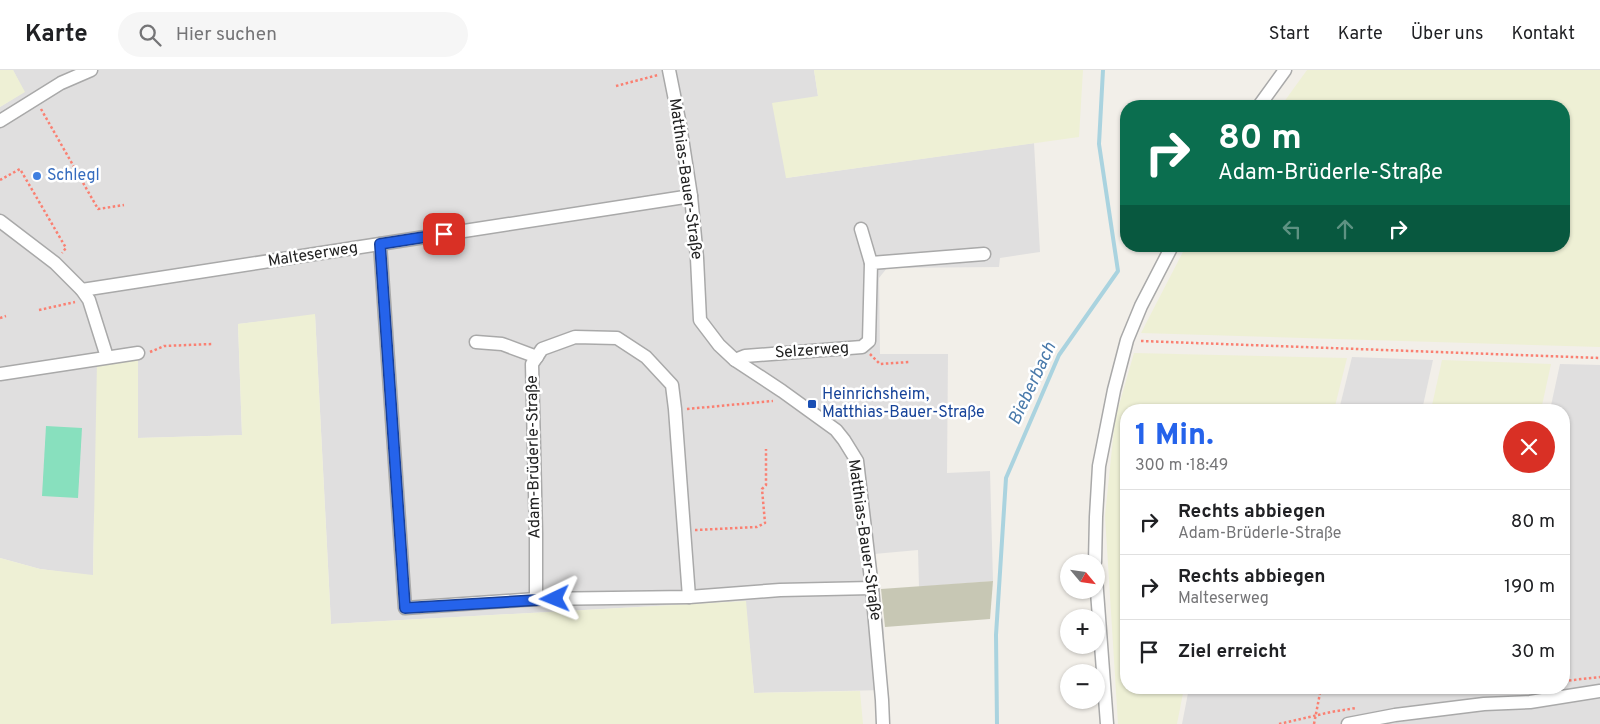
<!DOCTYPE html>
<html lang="de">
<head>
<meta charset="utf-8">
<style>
	body { margin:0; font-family:Overpass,sans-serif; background:#f6f6f6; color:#202124; height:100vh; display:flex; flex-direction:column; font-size:19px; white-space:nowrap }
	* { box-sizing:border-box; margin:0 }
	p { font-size:16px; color:#757577 }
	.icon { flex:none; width:28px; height:28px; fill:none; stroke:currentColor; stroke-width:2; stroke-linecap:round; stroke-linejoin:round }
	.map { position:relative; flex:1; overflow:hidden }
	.drawer { position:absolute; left:1120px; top:334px; width:450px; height:290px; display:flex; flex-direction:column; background:#fff; border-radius:20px; box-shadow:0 1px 4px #0004 }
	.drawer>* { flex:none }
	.hud { position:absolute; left:1120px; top:30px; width:450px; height:152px; border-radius:20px; box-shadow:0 1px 4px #0004; background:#0b6e4f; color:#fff; overflow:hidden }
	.needle { width:32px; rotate:119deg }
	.controls { position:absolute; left:1060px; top:484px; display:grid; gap:10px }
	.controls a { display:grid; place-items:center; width:45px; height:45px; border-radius:50%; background:#fff; box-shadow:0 1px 4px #0004; font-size:25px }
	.pin { position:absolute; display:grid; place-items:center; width:42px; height:42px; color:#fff; margin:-21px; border-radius:10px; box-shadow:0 2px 8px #0006 }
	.me { position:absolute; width:55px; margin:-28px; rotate:268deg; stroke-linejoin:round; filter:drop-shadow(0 0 4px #0008) }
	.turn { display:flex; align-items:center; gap:18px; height:105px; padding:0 15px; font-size:22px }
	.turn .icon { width:65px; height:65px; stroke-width:2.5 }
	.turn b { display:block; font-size:35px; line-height:42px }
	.lanes { display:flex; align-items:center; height:48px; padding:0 15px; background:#0003; justify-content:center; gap:25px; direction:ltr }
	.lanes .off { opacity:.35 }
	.round { display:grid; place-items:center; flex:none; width:52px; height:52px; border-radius:26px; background:#f6f6f6 }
	.overview { display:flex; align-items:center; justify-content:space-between; height:85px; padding:0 15px }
	h1 { font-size:30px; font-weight:800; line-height:38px; color:#2563eb }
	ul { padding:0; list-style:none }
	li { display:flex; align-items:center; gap:15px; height:65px; padding:0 15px; border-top:1px solid #e0e0e0 }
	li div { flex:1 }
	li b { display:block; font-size:19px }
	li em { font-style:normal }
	header { display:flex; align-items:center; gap:30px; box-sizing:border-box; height:70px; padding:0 25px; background:#fff; border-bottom:1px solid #e0e0e0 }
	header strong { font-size:24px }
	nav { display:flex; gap:28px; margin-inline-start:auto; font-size:18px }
	.search { width:350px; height:45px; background:#f6f6f6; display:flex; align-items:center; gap:12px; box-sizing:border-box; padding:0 18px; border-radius:28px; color:#757577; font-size:19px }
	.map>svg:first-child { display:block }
	.residential { fill:#e0dfdf }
	.construction { fill:#c7c7b4 }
	.farmland { fill:#eef0d5 }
	.pitch { fill:#88e0be }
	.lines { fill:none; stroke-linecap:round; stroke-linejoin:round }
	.stream { stroke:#aad3df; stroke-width:4 }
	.minor-casing { stroke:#a9a9a9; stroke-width:15 }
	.path { stroke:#fa8072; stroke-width:2.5; stroke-dasharray:2.5 2.5; stroke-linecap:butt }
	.minor { stroke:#fff; stroke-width:12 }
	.route-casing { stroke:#184099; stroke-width:12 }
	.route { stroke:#2563eb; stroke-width:9 }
	.shop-dot { fill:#3f7fe0; stroke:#fff; stroke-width:2 }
	.transit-dot { fill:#1a4fb4; stroke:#fff; stroke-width:2 }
	.labels { text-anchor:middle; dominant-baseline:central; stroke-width:5; stroke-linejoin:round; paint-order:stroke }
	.shop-label { font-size:16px; fill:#366cbe; stroke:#fff; text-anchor:start }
	.street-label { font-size:16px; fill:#222; stroke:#fff }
	.transit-label { font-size:16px; fill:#164399; stroke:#fff; text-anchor:start }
	.water-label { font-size:18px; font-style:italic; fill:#4a7aab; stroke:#fff }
</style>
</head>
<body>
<header>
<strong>Karte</strong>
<div class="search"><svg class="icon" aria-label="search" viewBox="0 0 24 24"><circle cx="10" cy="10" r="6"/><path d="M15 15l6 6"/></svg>Hier suchen</div>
<nav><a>Start</a><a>Karte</a><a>Über uns</a><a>Kontakt</a></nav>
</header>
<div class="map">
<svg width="1600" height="654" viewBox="0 0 1600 654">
	<rect width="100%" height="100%" fill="#f2efe9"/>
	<g class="residential">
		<polygon points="13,0 814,0 818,26 786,108 1034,73 1040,182 1000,188 999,197 887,198 879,208 880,284 948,284 947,403 990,401 993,511 919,517 918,480 874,484 884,561 886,620 754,623 745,531 331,554 315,245 238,254 242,365 138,368 138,287 94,445 93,506 40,499 0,488 0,37 24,22"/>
		<polygon points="1352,287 1433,290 1422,340 1339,340"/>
		<polygon points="1560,294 1600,295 1600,654 1182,654 1189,618 1564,618 1564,340 1550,340"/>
	</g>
	<polygon class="construction" points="993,511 990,549 885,557 881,519"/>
	<g class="farmland">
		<polygon points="0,0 13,0 25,22 0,37"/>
		<polygon points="814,0 1083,0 1079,67 786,108 772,33 818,26"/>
		<polygon points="1307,0 1600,0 1600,277 1141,263 1186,176 1564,176 1564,36 1281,36"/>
		<polygon points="315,244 331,554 746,531 754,623 860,621 863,654 0,654 0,488 40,499 93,505 97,292 138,287 138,368 242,365 238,254"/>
		<polygon points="1134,283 1347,288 1334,340 1126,340 1126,618 1184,618 1177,654 1118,654 1105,446 1115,349"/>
		<polygon points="1442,290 1551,294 1541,340 1431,340"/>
	</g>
	<polygon class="pitch" points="46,356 82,358 78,428 42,426"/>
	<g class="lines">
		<polyline class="stream" points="997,654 996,565 1006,408 1059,285 1118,201 1099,74 1103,0"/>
		<g class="minor-casing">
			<g id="minor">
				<polyline points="669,0 680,55 691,126 697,188 700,250 719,275 735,290 782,321 836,360 844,370 857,391 872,518 882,630 883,654"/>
				<polyline points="1259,36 1285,0"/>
				<polyline points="0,51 61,13 91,0"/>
				<polyline points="0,151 55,193 82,220 89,230 107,287"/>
				<polyline points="861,159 871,193"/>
				<polyline points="380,174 405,538 536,529 689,527 780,520 872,518"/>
				<polyline points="82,220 691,126"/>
				<polyline points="476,272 502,274 537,287"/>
				<polyline points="735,290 745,286 862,277 869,271 871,193 984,184"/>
				<polyline points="0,304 138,283"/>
				<polyline points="1095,492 1096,447 1099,396 1114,320 1127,270 1141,236 1172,176"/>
				<polyline points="1096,508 1107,654"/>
				<polyline points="536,529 536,464 532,294 542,279 575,267 617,268 646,287 672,315 675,339 689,527"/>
				<polyline points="1348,654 1395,645 1484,634 1530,632 1600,621"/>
			</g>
		</g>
		<g class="path">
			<polyline points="616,16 658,5"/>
			<polyline points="41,39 98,139 124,135"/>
			<polyline points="0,110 20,99 66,178 62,183"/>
			<polyline points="39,240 75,232"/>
			<polyline points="0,248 6,246"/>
			<polyline points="1141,271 1600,288"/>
			<polyline points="150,282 164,276 212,274"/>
			<polyline points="870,284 880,294 910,292"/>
			<polyline points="687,339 773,331"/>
			<polyline points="695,460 757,457 765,453 762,419 766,415 766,379"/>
			<polyline points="1564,611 1600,607"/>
			<polyline points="1493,620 1514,618"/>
			<polyline points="1279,654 1331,642 1356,638"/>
			<polyline points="1314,654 1321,618"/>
		</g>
		<use href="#minor" class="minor"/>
	</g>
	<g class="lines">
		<g class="route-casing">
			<polyline id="route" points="444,164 380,174 405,538 555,529"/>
		</g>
		<use href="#route" class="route"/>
	</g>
	<circle class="shop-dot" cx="37" cy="106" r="5"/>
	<rect class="transit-dot" x="807" y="329" width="10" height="10" rx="2.5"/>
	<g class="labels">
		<g class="shop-label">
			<text x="47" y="106">Schlegl</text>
		</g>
		<g class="street-label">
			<text transform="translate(685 109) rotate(82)">Matthias-Bauer-Straße</text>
			<text transform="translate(313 185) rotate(-9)">Malteserweg</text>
			<text transform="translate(812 281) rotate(-4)">Selzerweg</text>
			<text transform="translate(534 387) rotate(-91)">Adam-Brüderle-Straße</text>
			<text transform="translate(864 470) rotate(82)">Matthias-Bauer-Straße</text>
		</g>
		<g class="transit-label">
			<text x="822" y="325">Heinrichsheim,<tspan x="822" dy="18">Matthias-Bauer-Straße</tspan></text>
		</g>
		<g class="water-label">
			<text transform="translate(1033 314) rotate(-65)">Bieberbach</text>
		</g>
	</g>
</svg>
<div class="controls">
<a><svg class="needle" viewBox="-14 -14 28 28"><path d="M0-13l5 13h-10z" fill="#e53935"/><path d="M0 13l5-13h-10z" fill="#757577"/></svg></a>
<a>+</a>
<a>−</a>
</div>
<div class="pin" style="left:444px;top:164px;background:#d93025"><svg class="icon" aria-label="arrive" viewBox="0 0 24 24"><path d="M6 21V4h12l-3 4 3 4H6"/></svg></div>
<svg class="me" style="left:555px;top:529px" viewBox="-20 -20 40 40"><path d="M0-17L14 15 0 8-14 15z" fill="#2563eb" stroke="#fff" stroke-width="4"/></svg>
<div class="hud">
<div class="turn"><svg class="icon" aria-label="right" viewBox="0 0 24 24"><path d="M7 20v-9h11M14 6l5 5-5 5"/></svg><div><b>80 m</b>Adam-Brüderle-Straße</div></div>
<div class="lanes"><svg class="icon off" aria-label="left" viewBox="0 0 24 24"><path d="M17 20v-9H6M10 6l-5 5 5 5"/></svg><svg class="icon off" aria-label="ahead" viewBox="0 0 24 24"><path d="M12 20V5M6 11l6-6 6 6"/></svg><svg class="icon" aria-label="right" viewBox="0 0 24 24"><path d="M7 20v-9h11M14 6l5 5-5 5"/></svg></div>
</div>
<section class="drawer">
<div class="overview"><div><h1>1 Min.</h1><p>300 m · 18:49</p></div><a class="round" style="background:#d93025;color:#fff"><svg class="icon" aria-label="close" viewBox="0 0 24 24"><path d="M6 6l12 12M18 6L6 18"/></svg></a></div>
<ul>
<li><svg class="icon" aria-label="right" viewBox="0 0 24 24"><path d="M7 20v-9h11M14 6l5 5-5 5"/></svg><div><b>Rechts abbiegen</b><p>Adam-Brüderle-Straße</p></div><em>80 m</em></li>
<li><svg class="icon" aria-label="right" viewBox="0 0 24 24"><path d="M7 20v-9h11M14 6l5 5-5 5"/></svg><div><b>Rechts abbiegen</b><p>Malteserweg</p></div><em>190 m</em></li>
<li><svg class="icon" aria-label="arrive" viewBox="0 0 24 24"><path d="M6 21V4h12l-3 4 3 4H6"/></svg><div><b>Ziel erreicht</b></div><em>30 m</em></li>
</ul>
</section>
</div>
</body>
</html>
